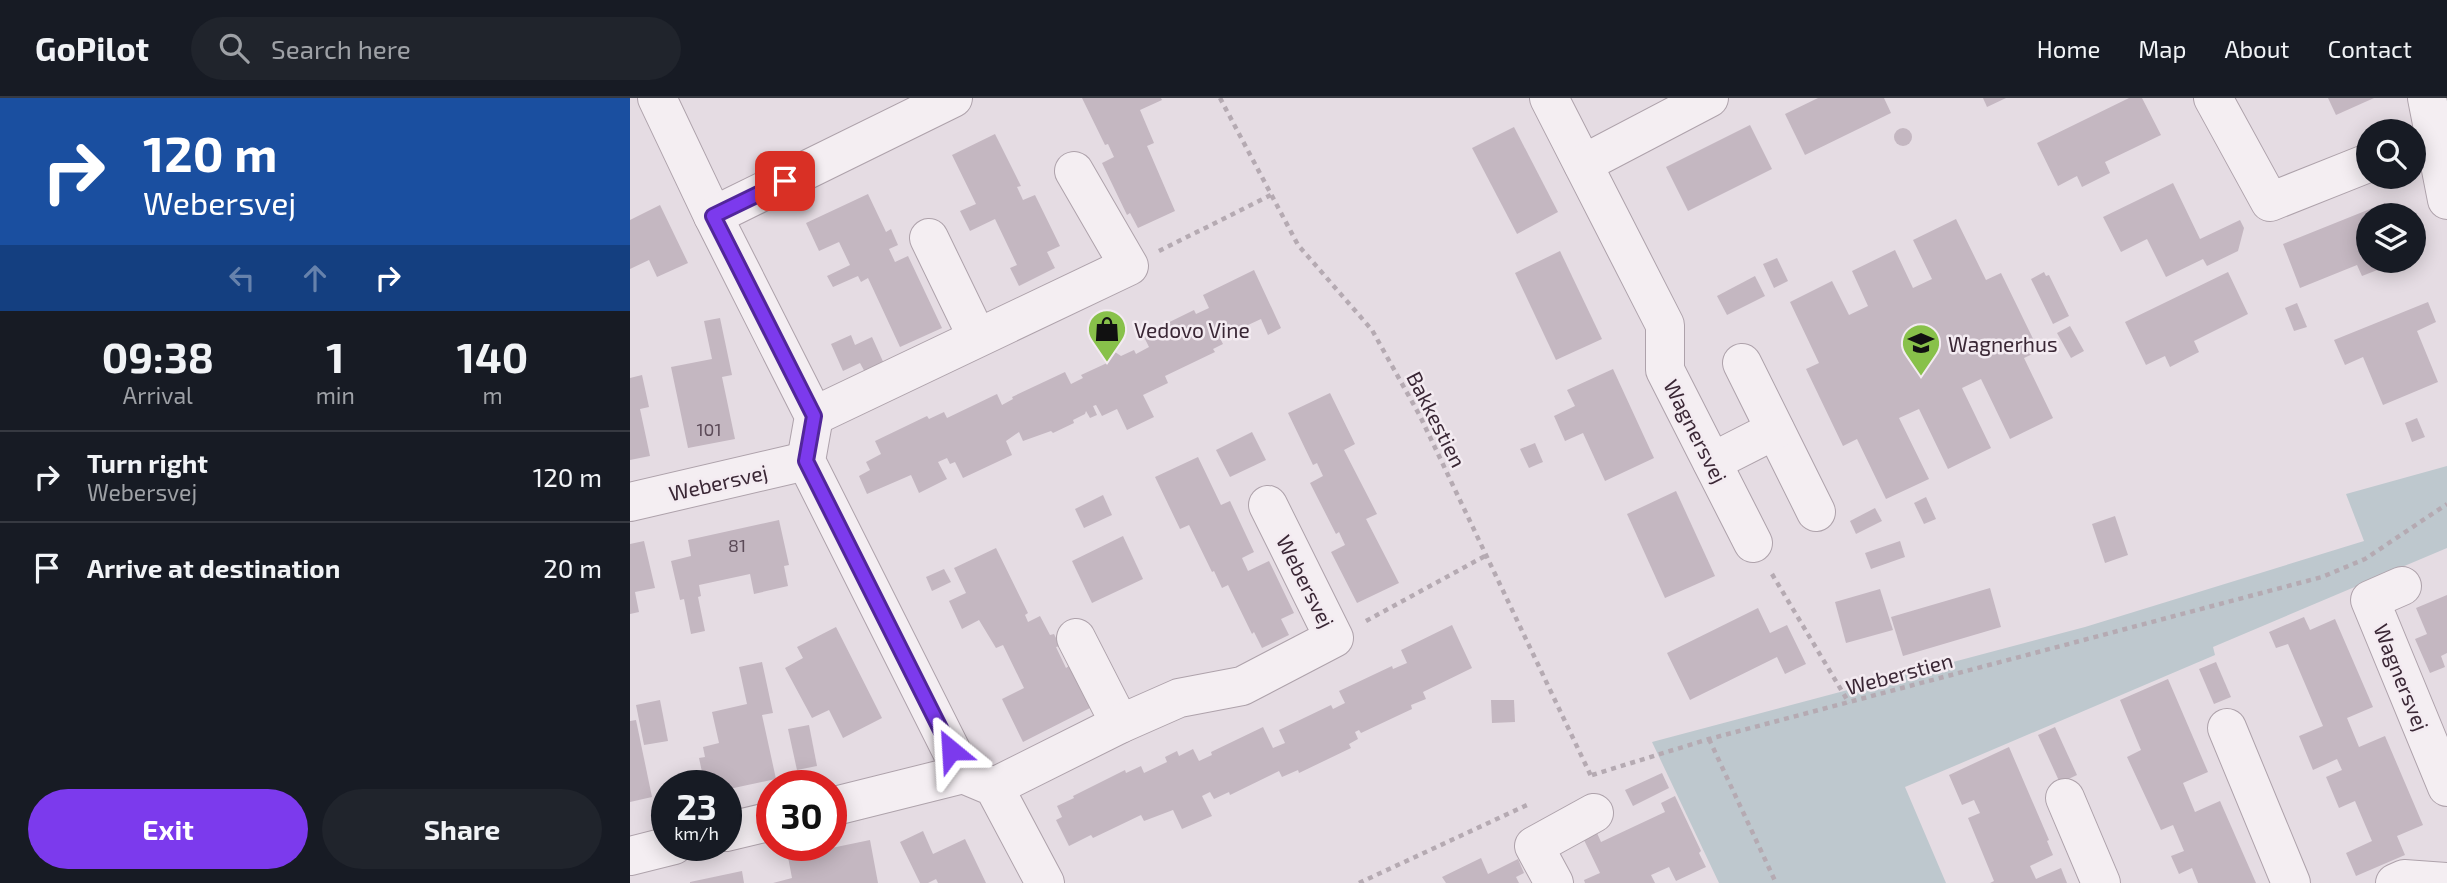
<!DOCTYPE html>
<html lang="en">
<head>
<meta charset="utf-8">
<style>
	body { margin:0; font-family:"Exo 2",sans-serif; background:#20242c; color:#f1f3f6; height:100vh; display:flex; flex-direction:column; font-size:26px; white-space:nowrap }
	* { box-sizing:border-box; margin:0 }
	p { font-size:23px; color:#9ea1a6 }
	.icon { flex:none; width:38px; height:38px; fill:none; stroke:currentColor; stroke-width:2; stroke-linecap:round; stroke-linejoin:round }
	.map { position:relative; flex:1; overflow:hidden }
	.panel { display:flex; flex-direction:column; background:#171b24; width:630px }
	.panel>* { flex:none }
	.top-card { background:#1a4fa0; color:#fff; overflow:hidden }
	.fabs { position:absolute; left:1726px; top:21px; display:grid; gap:14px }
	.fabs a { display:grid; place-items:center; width:70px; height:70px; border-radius:50%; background:#171b24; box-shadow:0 4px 18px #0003; font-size:35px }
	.speed { position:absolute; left:21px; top:672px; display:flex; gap:14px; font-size:35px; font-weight:700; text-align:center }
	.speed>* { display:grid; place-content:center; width:91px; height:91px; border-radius:50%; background:#171b24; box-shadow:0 4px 18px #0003; line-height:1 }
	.speed small { font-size:18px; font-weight:400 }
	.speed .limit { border:10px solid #d22; background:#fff; color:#111 }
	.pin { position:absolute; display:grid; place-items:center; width:60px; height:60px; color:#fff; margin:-30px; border-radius:14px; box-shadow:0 4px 10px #0006 }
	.me { position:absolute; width:77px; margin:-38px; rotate:333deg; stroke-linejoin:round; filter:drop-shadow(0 0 5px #0008) }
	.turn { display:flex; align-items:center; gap:24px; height:147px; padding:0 28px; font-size:32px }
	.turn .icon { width:91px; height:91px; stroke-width:2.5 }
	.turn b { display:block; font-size:49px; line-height:60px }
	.lanes { display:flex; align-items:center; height:66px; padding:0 28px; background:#0003; justify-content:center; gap:35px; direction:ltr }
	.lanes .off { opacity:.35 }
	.eta { display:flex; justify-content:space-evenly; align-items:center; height:119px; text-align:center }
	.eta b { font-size:42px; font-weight:700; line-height:49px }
	.primary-button { display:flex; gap:14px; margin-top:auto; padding:14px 28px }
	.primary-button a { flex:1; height:80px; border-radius:42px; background:#7c3aed; color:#fff; font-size:28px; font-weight:700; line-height:80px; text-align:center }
	.primary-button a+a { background:#20242c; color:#f1f3f6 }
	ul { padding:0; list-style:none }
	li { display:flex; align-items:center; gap:21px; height:91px; padding:0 28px; border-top:2px solid #363941 }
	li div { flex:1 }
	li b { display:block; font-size:26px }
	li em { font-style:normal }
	header { display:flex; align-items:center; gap:42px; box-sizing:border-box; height:98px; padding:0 35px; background:#171b24; border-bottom:2px solid #363941 }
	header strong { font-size:33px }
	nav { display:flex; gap:38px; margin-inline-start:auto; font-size:24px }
	.search { width:490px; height:63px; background:#20242c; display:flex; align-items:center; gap:18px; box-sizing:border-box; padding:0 24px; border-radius:38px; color:#9ea1a6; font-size:26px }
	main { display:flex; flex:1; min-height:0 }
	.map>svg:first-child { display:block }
	.green { fill:#bec8ce }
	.building { fill:#c4b7c1 }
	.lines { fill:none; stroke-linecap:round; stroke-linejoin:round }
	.minor-casing { stroke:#aea2ab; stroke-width:40 }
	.path { stroke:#b5aab2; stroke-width:4.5; stroke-dasharray:5 5; stroke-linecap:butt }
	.minor { stroke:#f4eef2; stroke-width:38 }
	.route-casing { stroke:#51269a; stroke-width:18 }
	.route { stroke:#7c3aed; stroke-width:12 }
	.labels { text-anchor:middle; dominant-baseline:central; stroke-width:5; stroke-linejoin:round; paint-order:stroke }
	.number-label { font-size:18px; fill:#5c4b58 }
	.poi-label { font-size:21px; fill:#3a2735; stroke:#f3ebf1; text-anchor:start }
	.street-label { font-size:21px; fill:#3a2735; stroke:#f3ebf1 }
</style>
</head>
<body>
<header>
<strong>GoPilot</strong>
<div class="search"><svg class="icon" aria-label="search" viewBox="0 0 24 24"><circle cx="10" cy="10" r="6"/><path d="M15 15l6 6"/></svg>Search here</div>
<nav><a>Home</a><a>Map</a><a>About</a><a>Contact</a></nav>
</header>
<main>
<section class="panel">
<div class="top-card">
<div class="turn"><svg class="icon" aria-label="right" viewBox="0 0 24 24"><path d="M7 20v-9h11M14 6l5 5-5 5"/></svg><div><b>120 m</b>Webersvej</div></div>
<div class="lanes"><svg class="icon off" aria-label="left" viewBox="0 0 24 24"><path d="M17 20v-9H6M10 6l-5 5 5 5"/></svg><svg class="icon off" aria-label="ahead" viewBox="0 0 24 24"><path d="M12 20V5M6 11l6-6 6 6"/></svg><svg class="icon" aria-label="right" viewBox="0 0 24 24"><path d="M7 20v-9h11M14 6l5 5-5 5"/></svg></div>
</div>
<div class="eta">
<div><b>09:38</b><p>Arrival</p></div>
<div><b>1</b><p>min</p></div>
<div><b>140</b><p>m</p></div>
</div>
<ul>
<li><svg class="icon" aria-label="right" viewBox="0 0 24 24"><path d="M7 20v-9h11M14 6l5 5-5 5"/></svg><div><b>Turn right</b><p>Webersvej</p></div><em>120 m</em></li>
<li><svg class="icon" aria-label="arrive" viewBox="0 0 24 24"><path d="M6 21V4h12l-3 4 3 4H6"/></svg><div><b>Arrive at destination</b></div><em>20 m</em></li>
</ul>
<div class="primary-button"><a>Exit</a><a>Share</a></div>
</section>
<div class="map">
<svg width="1817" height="785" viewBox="0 0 1817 785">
	<rect width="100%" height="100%" fill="#e5dce3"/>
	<polygon class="green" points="1817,368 1817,450 1583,549 1585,557 1275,689 1316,785 1089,785 1022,644 1455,529 1734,443 1716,396"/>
	<g class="building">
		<polygon points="452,0 531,0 532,2 510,12 524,45 517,48 545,113 508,130 500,115 497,117 472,65 484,59 478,46 475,47"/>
		<polygon points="1188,0 1254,0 1261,15 1175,57 1155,16"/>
		<polygon points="1353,0 1376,0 1357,9"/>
		<polygon points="1499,0 1512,0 1531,37 1475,64 1480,75 1452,89 1447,78 1428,88 1407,45"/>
		<polygon points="1698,0 1744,0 1706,17"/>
		<polygon points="1120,27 1142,71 1058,113 1036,69"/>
		<polygon points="884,29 928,114 887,136 842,50"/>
		<circle cx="1273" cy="39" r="9"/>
		<polygon points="365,36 391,88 387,89 393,102 405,97 430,148 417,154 425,170 389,188 380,170 387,167 365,121 340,133 330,113 346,106 322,57"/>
		<polygon points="1543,85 1570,141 1610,122 1614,130 1608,153 1577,168 1573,161 1536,179 1517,141 1491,154 1473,119"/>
		<polygon points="238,96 256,134 261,131 268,147 259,151 265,164 278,158 312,230 270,249 238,180 231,184 228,178 203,189 197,178 220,167 209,144 189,153 176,125"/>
		<polygon points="1755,105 1760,117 1738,117 1738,163 1758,163 1760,167 1732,178 1727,167 1670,190 1653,146"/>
		<polygon points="30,107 58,165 27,179 19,162 0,171 0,122"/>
		<polygon points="1326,121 1356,182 1371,175 1409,253 1394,260 1423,320 1380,341 1351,281 1332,290 1361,350 1318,371 1289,311 1269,320 1299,381 1256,401 1227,341 1213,348 1176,271 1189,265 1160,204 1202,183 1219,217 1238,208 1222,173 1265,152 1283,190 1302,181 1283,142"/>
		<polygon points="930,153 972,241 926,262 885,175"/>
		<polygon points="1147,160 1158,183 1144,190 1133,166"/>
		<polygon points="624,172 651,230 638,237 631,221 590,240 593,246 583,251 585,254 535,278 538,285 513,297 524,319 497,332 487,311 472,318 466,307 463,308 467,317 460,320 456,313 455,316 443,322 444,325 423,335 421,333 393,343 389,334 386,336 376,343 382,357 333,380 325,364 320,366 317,360 308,364 317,381 289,395 281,377 237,396 229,378 240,372 236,364 251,356 245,343 297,318 299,321 314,314 317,320 367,296 372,307 383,301 382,299 435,274 441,286 453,280 451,277 477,265 477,258 485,254 491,258 504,252 506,256 519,249 513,237 564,212 566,216 579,210 573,197"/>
		<polygon points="1414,174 1416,178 1419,177 1439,218 1423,226 1401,181"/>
		<polygon points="1598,174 1618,216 1564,243 1569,254 1540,269 1535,258 1516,267 1495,224"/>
		<polygon points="1125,178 1135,198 1097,217 1087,198"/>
		<polygon points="1798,204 1806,224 1787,233 1808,284 1753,307 1733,259 1715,267 1704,242"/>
		<polygon points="1667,205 1677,229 1664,233 1655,210"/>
		<polygon points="90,220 102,277 92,279 105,341 58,350 41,269 82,261 74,223"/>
		<polygon points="1440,228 1454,253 1441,260 1427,235"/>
		<polygon points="221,237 225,247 242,239 255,268 236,276 230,265 213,273 201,246"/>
		<polygon points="983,271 1024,360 975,383 953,335 935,343 924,318 945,308 937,292"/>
		<polygon points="12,277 19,309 10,311 20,358 0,362 0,280"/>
		<polygon points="700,295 725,346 714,352 747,416 736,421 769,485 727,505 701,454 715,447 709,434 706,436 680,385 693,378 687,365 683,367 658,315"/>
		<polygon points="1787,320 1795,339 1782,344 1775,325"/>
		<polygon points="622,334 636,362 600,379 586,352"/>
		<polygon points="905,345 913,364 899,370 890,351"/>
		<polygon points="568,359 591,407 600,403 624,454 612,460 618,473 639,463 664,515 651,521 659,537 632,550 624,534 622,536 598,487 592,490 584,473 582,474 559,427 550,431 525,379"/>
		<polygon points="1046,393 1085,478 1035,500 997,416"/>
		<polygon points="473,397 482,417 454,430 445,411"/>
		<polygon points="1296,399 1306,421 1294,426 1284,405"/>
		<polygon points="1245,410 1252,423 1226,436 1220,423"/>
		<polygon points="1485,418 1498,457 1475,465 1462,426"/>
		<polygon points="149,422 159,467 154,468 158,488 124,496 120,476 69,487 71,498 68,499 75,533 61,536 54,501 50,502 41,463 61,458 58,442"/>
		<polygon points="493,438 513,481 462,505 442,463"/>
		<polygon points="14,443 25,490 5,494 9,514 0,516 0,446"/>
		<polygon points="1270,443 1275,459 1241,471 1235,455"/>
		<polygon points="366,450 398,515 395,517 398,524 410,518 420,537 424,536 430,548 426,549 436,570 439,568 460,610 393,644 372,601 394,590 373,547 366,550 349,522 332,531 319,503 336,495 324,470"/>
		<polygon points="314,471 321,484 302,493 296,479"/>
		<polygon points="1360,490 1371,529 1273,558 1261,519"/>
		<polygon points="1250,491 1263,532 1216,545 1205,504"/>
		<polygon points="1817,497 1817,555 1811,558 1815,569 1800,575 1785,541 1797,536 1786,510"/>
		<polygon points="1128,510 1140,535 1157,527 1176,566 1155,576 1147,559 1060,602 1037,555"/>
		<polygon points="1674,519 1680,532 1705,521 1743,609 1717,620 1729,649 1755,638 1793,727 1767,738 1775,757 1726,778 1716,755 1742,743 1725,703 1709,710 1696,679 1712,672 1707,661 1683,672 1669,638 1693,628 1658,546 1646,550 1639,534"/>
		<polygon points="822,527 842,570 793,594 796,601 781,607 782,611 731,635 729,632 725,634 728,641 719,646 721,650 669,675 668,672 652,679 649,673 600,697 599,694 584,701 580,694 572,698 582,718 552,731 543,712 514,723 511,717 463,740 461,737 439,748 426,722 432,719 427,708 444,700 443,698 495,672 496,675 511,668 514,675 537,664 535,659 547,653 549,658 563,651 569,663 582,657 581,654 633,629 643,650 655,645 649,632 701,607 703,611 715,605 709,593 762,568 763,571 777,565 771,552"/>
		<polygon points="206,529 252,620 213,640 199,612 182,620 155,570 173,560 167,549"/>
		<polygon points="132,564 143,615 132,617 146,681 99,691 97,686 75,688 69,660 75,659 73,649 89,645 82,614 117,606 109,569"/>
		<polygon points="1586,564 1601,599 1584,606 1569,571"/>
		<polygon points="1538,581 1578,674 1553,685 1565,714 1590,703 1626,785 1568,785 1562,770 1549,776 1541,758 1554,753 1543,727 1531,732 1497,659 1511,652 1490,602"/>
		<polygon points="30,602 38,643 14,647 6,607"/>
		<polygon points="861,602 884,602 885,624 862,625"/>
		<polygon points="6,622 22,699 0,704 0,623"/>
		<polygon points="179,627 187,668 167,672 158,631"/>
		<polygon points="1425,629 1447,677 1430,685 1408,637"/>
		<polygon points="1379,649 1419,742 1417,743 1423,757 1400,768 1406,781 1431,770 1437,785 1360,785 1364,783 1338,720 1350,715 1344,702 1332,707 1319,677"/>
		<polygon points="1032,675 1039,690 1003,708 995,692"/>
		<polygon points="1045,698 1071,753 1069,755 1076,769 1046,783 1039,769 1021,777 1025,785 955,785 954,782 970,775 954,742 967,735 971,744 1035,714 1031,705"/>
		<polygon points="293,733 303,756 335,741 356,785 308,785 306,781 298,785 290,785 270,744"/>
		<polygon points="240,742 248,785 143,785 162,780 158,759"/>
		<polygon points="851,760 858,776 888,761 894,775 886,779 889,785 816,785 812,779"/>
		<polygon points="112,773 114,785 60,785 60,784"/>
	</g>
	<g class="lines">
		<g class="minor-casing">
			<g id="minor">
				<polyline points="27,0 83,118 184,318 176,363 333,676 364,689 415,785"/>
				<polyline points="919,0 1035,227 1035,272 1123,445"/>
				<polyline points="1583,0 1640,104 1738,65"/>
				<polyline points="1797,0 1817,102"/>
				<polyline points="953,66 1079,0"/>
				<polyline points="83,118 323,0"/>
				<polyline points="299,140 347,239"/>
				<polyline points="1112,265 1186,414"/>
				<polyline points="184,318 499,168 444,73"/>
				<polyline points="1082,364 1145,332"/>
				<polyline points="0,404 176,363"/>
				<polyline points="1772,488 1740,502 1817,689"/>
				<polyline points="446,540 490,626"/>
				<polyline points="1597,630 1661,785"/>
				<polyline points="364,689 490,626 549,600 612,588 704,540 638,407"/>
				<polyline points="1435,700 1471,785"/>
				<polyline points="201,709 333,676"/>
				<polyline points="96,734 142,723"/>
				<polyline points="0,758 44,747"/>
				<polyline points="924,785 904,748 964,715"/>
				<polyline points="1765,785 1774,781 1817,784"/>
			</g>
		</g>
		<g class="path">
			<polyline points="590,0 668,147 742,232 790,318 961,678"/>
			<polyline points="529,153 641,97"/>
			<polyline points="1142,476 1219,605"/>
			<polyline points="736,523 855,458"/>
			<polyline points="1079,641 1146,785"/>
			<polyline points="962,677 1079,641 1692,479 1735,461 1817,406"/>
			<polyline points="729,785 897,707"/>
		</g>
		<use href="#minor" class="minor"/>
	</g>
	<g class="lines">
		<g class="route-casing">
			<polyline id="route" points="155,83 83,118 184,318 176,363 321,652"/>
		</g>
		<use href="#route" class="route"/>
	</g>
	<defs>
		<g id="shop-pin" transform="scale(2.0125)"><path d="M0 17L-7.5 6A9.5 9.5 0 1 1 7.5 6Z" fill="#88c14a" stroke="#f3ebf1"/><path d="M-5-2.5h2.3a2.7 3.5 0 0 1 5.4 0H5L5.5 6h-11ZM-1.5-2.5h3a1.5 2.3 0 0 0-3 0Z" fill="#111"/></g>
		<g id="school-pin" transform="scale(2.0125)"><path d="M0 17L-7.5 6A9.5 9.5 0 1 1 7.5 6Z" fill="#88c14a" stroke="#f3ebf1"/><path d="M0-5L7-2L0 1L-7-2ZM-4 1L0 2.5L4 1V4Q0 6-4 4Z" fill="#111"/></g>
	</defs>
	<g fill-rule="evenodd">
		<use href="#shop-pin" x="477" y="231"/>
		<use href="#school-pin" x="1291" y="245"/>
	</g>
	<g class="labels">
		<g class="number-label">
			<text x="79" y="331">101</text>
			<text x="107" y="447">81</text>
		</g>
		<g class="poi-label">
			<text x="504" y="231">Vedovo Vine</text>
			<text x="1318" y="245">Wagnerhus</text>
		</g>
		<g class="street-label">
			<text transform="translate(807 321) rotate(63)">Bakkestien</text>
			<text transform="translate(1066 333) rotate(63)">Wagnersvej</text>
			<text transform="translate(88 384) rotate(-13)">Webersvej</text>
			<text transform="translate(676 483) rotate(63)">Webersvej</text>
			<text transform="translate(1269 575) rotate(-15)">Weberstien</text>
			<text transform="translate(1772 579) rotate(68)">Wagnersvej</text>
		</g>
	</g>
</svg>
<div class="fabs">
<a><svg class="icon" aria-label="search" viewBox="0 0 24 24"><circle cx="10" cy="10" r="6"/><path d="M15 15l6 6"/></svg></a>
<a><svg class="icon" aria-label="layers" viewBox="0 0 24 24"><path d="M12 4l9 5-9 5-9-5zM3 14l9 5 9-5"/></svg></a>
</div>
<div class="speed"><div>23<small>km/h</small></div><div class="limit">30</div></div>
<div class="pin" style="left:155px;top:83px;background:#d93025"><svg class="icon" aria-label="arrive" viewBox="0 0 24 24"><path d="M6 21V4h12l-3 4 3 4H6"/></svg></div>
<svg class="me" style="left:321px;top:652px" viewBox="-20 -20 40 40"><path d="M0-17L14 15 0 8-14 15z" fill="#7c3aed" stroke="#fff" stroke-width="4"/></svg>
</div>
</main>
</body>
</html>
